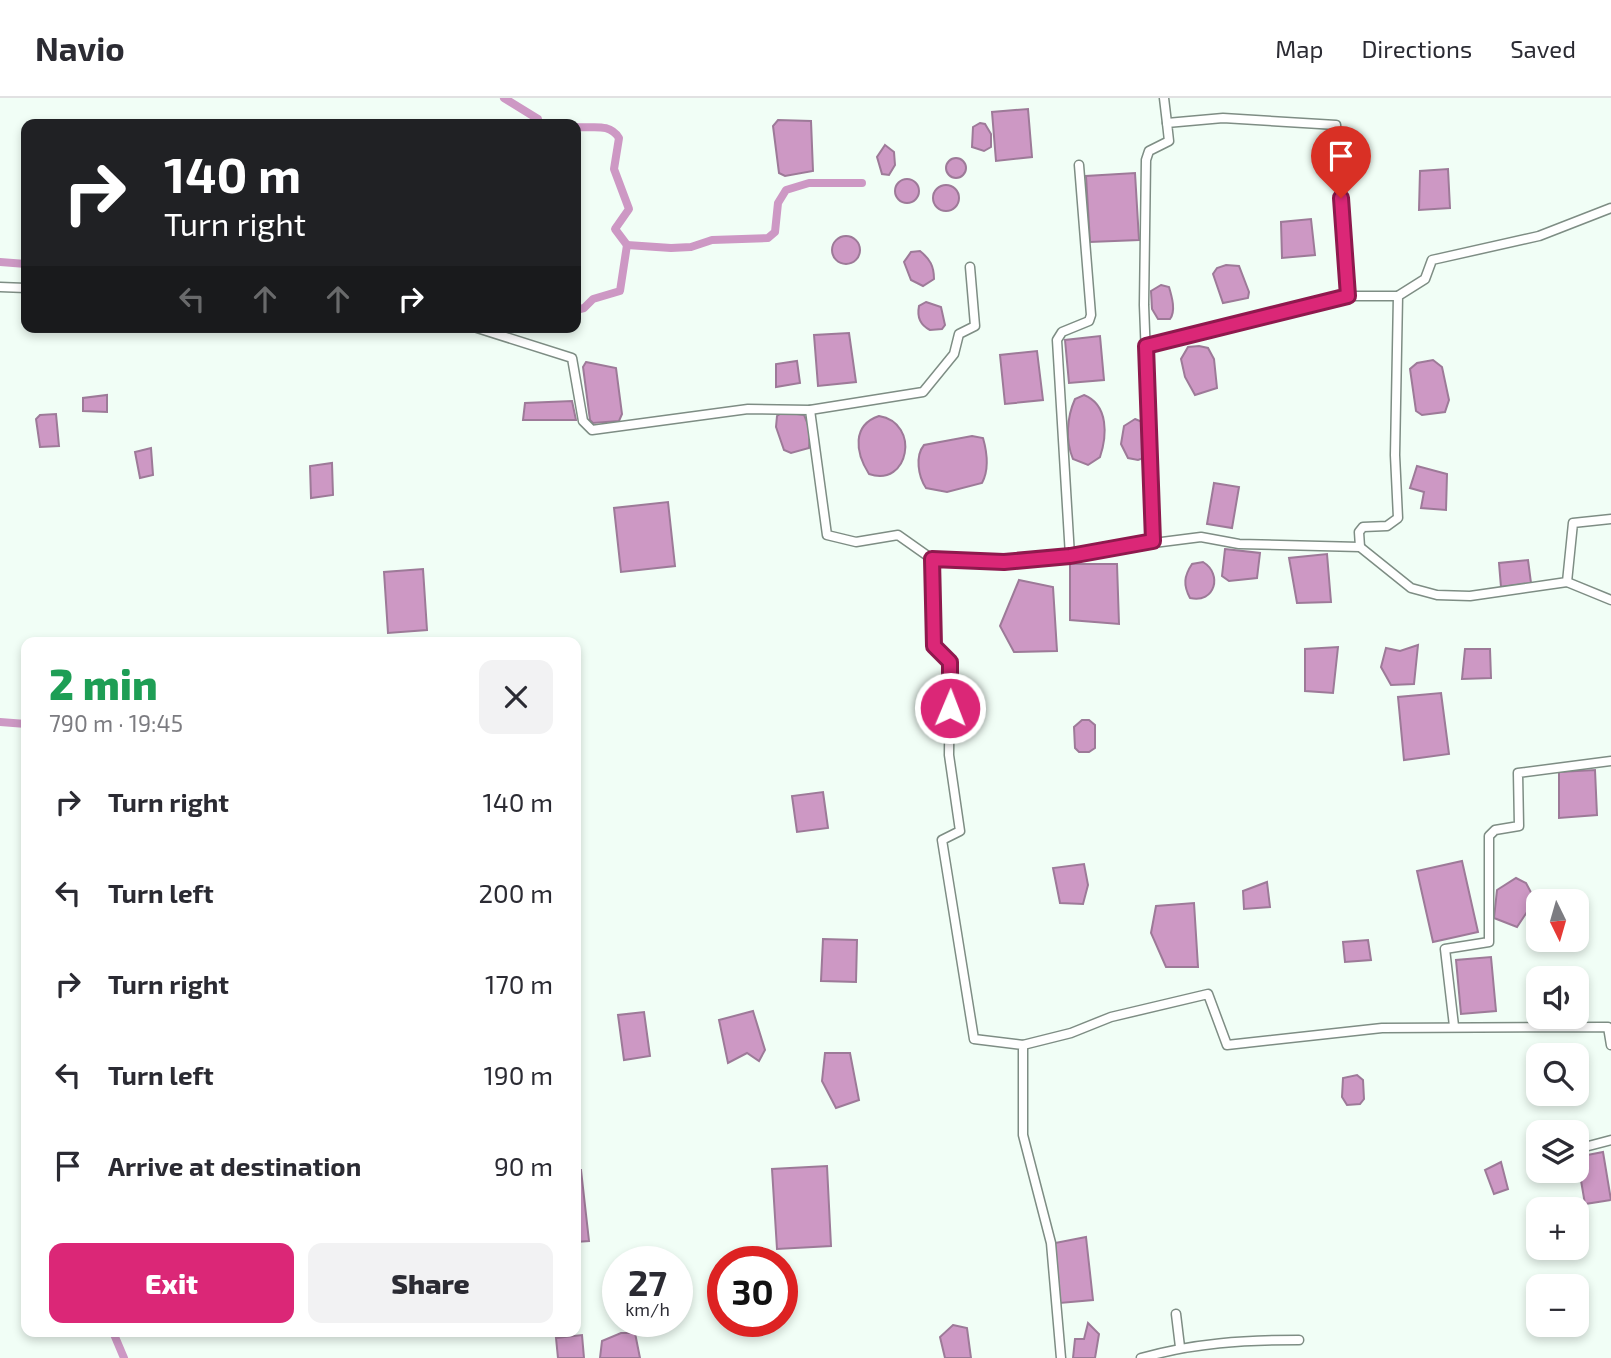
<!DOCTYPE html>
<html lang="en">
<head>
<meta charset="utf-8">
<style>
	body { margin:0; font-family:"Exo 2",sans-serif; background:#f2f2f3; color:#2b2b33; height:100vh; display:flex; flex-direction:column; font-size:26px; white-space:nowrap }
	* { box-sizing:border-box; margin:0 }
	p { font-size:23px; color:#7c7c81 }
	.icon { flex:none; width:38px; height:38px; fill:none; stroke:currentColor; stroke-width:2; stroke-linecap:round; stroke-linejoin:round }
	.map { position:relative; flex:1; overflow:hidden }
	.details { position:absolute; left:21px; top:539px; width:560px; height:700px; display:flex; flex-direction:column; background:#fff; border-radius:14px; box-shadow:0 4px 10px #0003 }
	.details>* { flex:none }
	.top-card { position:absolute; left:21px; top:21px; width:560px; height:214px; border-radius:14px; box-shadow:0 4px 10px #0003; background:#202124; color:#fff; overflow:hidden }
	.needle { width:46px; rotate:175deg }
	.buttons { position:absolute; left:1526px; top:791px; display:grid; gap:14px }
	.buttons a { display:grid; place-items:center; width:63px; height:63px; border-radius:14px; background:#fff; box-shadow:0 4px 10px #0003; font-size:35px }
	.speed { position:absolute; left:602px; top:1148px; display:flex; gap:14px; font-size:35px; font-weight:700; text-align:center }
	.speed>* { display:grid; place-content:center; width:91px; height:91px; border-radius:50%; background:#fff; box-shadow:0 4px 10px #0003; line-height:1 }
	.speed small { font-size:18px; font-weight:400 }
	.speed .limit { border:10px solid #d22; background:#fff; color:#111 }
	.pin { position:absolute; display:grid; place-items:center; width:60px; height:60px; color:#fff; margin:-72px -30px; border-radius:50% 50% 50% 0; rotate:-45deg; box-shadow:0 0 7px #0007 }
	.pin .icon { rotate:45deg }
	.me { position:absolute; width:77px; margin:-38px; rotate:1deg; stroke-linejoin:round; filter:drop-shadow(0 0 5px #0008) }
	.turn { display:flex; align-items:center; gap:24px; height:147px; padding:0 28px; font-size:32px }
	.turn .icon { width:91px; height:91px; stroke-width:2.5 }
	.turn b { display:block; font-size:49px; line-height:60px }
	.lanes { display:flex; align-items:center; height:66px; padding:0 28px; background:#0003; justify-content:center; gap:35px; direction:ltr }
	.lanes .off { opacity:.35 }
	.round { display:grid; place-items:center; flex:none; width:74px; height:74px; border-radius:14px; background:#f2f2f3 }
	.head { display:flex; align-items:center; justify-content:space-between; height:119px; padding:0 28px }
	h1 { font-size:42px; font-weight:800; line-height:52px; color:#1e9e55 }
	.cta { display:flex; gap:14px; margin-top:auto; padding:14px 28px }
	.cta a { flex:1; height:80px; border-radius:14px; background:#db2777; color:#fff; font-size:28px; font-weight:800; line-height:80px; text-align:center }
	.cta a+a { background:#f2f2f3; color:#2b2b33 }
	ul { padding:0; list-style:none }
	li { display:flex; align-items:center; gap:21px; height:91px; padding:0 28px }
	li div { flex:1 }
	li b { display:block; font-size:26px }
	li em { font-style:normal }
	header { display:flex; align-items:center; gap:42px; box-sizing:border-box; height:98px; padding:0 35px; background:#fff; border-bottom:2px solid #e1e1e2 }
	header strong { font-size:33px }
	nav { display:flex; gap:38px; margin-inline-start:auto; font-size:24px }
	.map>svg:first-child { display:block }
	.water { fill:#cd98c4; stroke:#9d7a98; stroke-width:2 }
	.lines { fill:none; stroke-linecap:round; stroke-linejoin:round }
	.canal { stroke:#cd98c4; stroke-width:8 }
	.minor-casing { stroke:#7e8d84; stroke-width:11 }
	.minor { stroke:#fff; stroke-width:8 }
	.route-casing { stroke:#8e194d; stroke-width:18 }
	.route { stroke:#db2777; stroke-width:12 }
</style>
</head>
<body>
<header>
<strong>Navio</strong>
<nav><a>Map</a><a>Directions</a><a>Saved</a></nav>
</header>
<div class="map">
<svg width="1611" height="1260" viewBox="0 0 1611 1260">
	<rect width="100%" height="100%" fill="#f1fef6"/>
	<g class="water">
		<polygon points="1028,11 1032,59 996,63 992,14"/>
		<polygon points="778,22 811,23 813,73 785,78 779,75 773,28"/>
		<polygon points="980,25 985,26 991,36 991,49 984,53 972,49 973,29"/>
		<polygon points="885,47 894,54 895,67 889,77 882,76 877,59"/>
		<circle cx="956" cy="70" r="10"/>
		<polygon points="1448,71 1450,110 1419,112 1420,73"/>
		<polygon points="1135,75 1139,142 1090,144 1086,78"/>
		<circle cx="907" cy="93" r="12"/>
		<circle cx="946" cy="100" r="13"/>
		<polygon points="1311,121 1315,157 1282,160 1281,124"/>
		<circle cx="846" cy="152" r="14"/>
		<path d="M 920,153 C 930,161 934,168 934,181 L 923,188 L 911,182 L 904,164 L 911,154 Z"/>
		<polygon points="1226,167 1239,168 1249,194 1248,200 1223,205 1213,176 1217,170"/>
		<path d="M 1161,187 L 1169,189 C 1172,199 1176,213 1170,221 L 1158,221 L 1152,211 L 1151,193 Z"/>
		<path d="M 926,204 L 941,209 L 945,227 L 942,231 L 930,232 C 920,227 917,218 919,208 Z"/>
		<polygon points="849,235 856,284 818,288 814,237"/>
		<polygon points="1100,238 1104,282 1069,285 1065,242"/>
		<polygon points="1199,248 1208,250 1214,261 1217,290 1195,297 1185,279 1181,261 1188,249"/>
		<polygon points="1037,253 1043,302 1005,306 1000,257"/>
		<polygon points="1433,262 1442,269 1449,302 1445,314 1422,317 1416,313 1410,271 1417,265"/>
		<polygon points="797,263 800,285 776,289 776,266"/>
		<polygon points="586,264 616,270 622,316 619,323 593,325 590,322 583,269"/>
		<polygon points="107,297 107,314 83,313 83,300"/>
		<path d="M 1084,297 C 1109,307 1107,338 1100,359 L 1088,367 L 1073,361 C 1065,342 1067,319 1075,301 Z"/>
		<polygon points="572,303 576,322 523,322 525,305"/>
		<polygon points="783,314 804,317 810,332 809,350 791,355 784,352 776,329 777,318"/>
		<polygon points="56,316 59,348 40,349 36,321 40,317"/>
		<path d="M 879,318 C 921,325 909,390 869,376 C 855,354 852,327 879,318 Z"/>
		<polygon points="1135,321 1147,326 1146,359 1138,362 1128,360 1121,346 1124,328"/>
		<path d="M 972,338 L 983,340 C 987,354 989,372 982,385 L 947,394 L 926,390 C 918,378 915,358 924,347 Z"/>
		<polygon points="151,350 153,377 140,380 135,354"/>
		<polygon points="332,365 333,397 311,400 310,368"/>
		<polygon points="1417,368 1447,376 1446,412 1421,410 1424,394 1410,390"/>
		<polygon points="1214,385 1239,389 1232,430 1207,426"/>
		<polygon points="668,404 675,468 621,474 614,410"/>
		<polygon points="1225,451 1260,455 1257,480 1229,483 1222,478"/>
		<polygon points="1327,456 1331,504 1297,505 1289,460"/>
		<polygon points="1528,462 1531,485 1501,489 1499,465"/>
		<path d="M 1203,464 C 1223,476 1215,506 1190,500 C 1183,487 1184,478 1192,466 Z"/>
		<polygon points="1070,466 1117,466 1119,526 1070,522"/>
		<polygon points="423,471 427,532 388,535 384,474"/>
		<polygon points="1019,482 1053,489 1057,553 1014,554 1000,528"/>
		<polygon points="1418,547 1414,586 1391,587 1381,569 1386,550 1400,553"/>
		<polygon points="1338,549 1333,595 1305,593 1305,551"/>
		<polygon points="1465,551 1490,551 1491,580 1462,581"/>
		<polygon points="1441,595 1449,656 1404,662 1398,599"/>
		<polygon points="1082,622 1089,622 1095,627 1095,650 1089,654 1079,654 1075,650 1074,629"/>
		<polygon points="1595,672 1597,717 1559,720 1559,674"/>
		<polygon points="823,694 828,730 797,734 792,698"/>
		<polygon points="1462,763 1478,834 1433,844 1417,773"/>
		<polygon points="1084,766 1088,787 1083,806 1060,805 1053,770"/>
		<polygon points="1516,780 1526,785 1535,802 1517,829 1494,820 1497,792"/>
		<polygon points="1267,784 1270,809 1244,811 1243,793"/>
		<polygon points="1194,805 1198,869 1166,869 1151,835 1156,808"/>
		<polygon points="823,841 857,842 856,884 821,883"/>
		<polygon points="1368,842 1371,862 1345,864 1343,844"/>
		<polygon points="1491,859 1496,913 1461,916 1456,862"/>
		<polygon points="753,913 765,952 759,963 747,955 728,965 719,922"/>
		<polygon points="644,914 650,958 624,962 618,917"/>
		<polygon points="825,955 850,955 859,1002 836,1010 822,983"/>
		<polygon points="1357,977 1363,982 1364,1001 1360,1006 1347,1007 1342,999 1343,980"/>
		<polygon points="1603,1054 1611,1102 1585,1106 1577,1059"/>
		<polygon points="1501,1064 1508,1091 1494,1096 1485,1072"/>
		<polygon points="827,1068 831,1148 777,1151 772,1071"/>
		<polygon points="576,1072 581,1072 589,1143 576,1144"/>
		<polygon points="1086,1139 1093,1202 1060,1205 1055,1145"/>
		<polygon points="1088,1225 1099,1236 1095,1260 1073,1260 1075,1241 1084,1241"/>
		<polygon points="953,1227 967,1230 971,1260 945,1260 940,1239"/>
		<polygon points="621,1235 635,1235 640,1260 600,1260 602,1243"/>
		<polygon points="582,1237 584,1260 558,1260 556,1240"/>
	</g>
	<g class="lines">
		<g class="canal">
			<polyline points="504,0 538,21 539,26"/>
			<polyline points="562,26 563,26"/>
			<path d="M 576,29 C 592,31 609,24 619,40 L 614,71 L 629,111 L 615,131 L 627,147"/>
			<polyline points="0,164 26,166"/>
			<polyline points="576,212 584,210 593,201 620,193 627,147 671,150 691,149 712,142 768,140 775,134 778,105 786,92 809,85 862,85"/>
			<polyline points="0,624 26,626"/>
			<polyline points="113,1234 124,1260"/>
		</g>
		<g class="minor-casing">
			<g id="minor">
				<polyline points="1164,0 1167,25"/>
				<polyline points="0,189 26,190"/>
				<polyline points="474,229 572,260 583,323 592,332 748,311 810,312 827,437 856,444 898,437 932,461 934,548 950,564 949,657 960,733 942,742 974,941 1023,947 1023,1037 1051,1145 1061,1260"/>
				<polyline points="1146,248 1348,198 1398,198"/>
				<polyline points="810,312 923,294 954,256 959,236 975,228 970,169"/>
				<polyline points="1153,443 1144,207 1146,62 1149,53 1169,43 1167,25 1223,20 1336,27 1348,198"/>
				<polyline points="1360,449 1359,434 1363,429 1387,428 1398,420 1395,357 1398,198 1425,181 1432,162 1539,138 1611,110"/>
				<polyline points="1070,458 1057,242 1062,234 1089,223 1091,217 1079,67"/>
				<polyline points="932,461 1004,464 1201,439 1239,446 1360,449 1411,490 1437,497 1470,498 1567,484 1573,425 1611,421"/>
				<polyline points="1567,484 1611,502"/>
				<polyline points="1454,928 1445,851 1489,844 1489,738 1495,732 1519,728 1518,675 1611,663"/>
				<polyline points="1023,947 1071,935 1111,919 1208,896 1227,947 1382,930 1608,929 1611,947"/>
				<polyline points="1577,1051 1611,1042"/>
				<polyline points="1539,1076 1543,1073"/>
				<polyline points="1176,1216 1180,1249"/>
				<path d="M 1141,1260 C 1194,1245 1244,1242 1299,1242"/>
			</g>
		</g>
		<use href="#minor" class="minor"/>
	</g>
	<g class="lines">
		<g class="route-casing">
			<polyline id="route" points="950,610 950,564 934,548 932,461 1004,464 1070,458 1153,443 1146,248 1348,198 1341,100"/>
		</g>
		<use href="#route" class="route"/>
	</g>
</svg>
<div class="buttons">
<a><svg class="needle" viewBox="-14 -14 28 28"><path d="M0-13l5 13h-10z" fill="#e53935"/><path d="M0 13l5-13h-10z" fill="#7c7c81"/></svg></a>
<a><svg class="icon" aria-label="sound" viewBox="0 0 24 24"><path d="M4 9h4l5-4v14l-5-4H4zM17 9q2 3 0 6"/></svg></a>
<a><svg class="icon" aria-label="search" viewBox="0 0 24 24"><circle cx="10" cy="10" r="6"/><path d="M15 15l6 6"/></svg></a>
<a><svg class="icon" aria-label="layers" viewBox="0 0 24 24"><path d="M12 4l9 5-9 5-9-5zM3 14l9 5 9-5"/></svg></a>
<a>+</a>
<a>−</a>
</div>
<div class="speed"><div>27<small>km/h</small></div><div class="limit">30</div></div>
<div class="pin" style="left:1341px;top:100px;background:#d93025"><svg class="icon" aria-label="arrive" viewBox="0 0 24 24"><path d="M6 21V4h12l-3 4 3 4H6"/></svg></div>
<svg class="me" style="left:950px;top:610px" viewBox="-20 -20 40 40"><circle r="17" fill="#db2777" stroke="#fff" stroke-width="3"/><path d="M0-11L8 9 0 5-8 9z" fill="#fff"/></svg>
<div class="top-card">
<div class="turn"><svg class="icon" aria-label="right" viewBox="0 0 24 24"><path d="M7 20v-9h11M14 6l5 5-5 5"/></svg><div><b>140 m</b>Turn right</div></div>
<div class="lanes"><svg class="icon off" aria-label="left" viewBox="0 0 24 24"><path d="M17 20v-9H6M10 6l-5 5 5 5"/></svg><svg class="icon off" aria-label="ahead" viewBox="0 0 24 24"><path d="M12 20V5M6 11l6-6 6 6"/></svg><svg class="icon off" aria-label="ahead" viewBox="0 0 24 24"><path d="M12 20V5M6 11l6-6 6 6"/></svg><svg class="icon" aria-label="right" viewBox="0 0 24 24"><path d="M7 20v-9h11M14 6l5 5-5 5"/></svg></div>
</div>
<section class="details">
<div class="head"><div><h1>2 min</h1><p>790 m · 19:45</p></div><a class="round"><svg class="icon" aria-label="close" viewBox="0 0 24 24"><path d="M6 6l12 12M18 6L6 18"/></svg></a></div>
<ul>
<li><svg class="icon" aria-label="right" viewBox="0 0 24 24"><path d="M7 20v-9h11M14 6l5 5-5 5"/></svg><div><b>Turn right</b></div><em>140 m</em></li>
<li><svg class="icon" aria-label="left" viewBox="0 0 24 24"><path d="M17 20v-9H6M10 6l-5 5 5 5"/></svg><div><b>Turn left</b></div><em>200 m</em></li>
<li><svg class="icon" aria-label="right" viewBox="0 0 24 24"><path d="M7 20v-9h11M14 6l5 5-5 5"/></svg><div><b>Turn right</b></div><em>170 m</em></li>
<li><svg class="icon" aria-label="left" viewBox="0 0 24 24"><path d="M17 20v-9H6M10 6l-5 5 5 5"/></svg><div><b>Turn left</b></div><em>190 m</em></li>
<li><svg class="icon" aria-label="arrive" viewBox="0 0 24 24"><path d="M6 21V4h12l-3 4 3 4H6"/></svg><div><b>Arrive at destination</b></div><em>90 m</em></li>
</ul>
<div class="cta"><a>Exit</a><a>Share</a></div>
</section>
</div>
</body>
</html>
